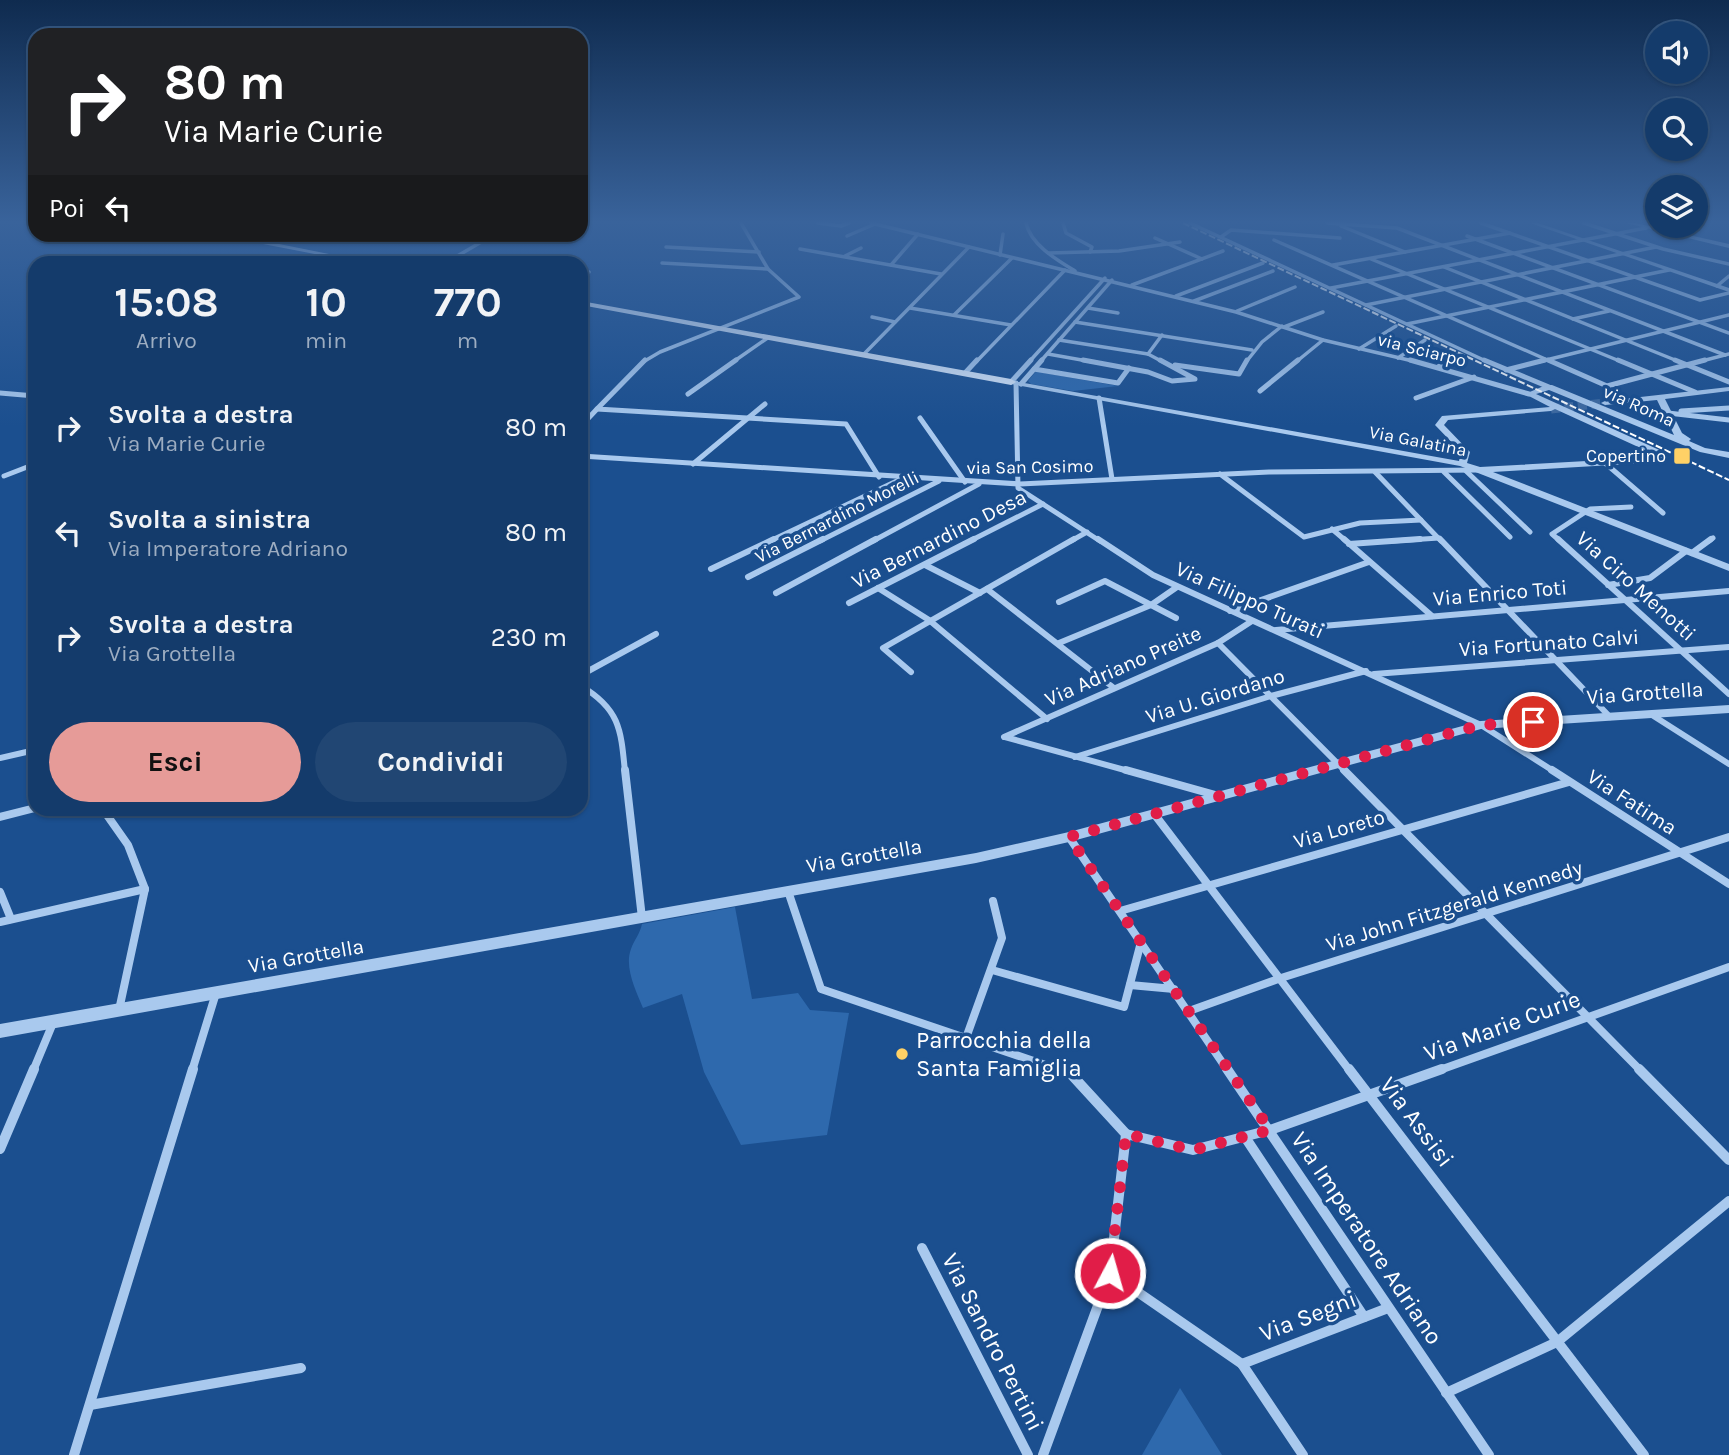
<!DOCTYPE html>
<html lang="it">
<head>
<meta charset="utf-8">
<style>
	body { margin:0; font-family:Karla,sans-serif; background:#214673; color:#f1f3f6; height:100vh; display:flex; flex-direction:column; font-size:26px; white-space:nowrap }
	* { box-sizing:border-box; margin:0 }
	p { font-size:23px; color:#9dadc1 }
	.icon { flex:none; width:38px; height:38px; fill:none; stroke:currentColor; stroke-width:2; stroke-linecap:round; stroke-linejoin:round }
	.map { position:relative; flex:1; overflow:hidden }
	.drawer { position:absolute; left:28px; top:256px; width:560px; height:560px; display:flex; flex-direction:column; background:#143b6b; border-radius:21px; box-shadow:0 2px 5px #0004,0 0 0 2px #33557e }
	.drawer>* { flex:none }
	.hud { position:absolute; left:28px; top:28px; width:560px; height:214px; border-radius:21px; box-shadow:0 2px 5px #0004,0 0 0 2px #33557e; background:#202124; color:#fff; overflow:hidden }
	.controls { position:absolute; left:1645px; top:21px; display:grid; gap:14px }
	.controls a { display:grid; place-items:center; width:63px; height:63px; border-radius:50%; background:#143b6b; box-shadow:0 2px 5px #0004,0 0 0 2px #33557e; font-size:35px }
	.pin { position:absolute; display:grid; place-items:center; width:60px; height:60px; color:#fff; margin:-30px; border:4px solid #fff; border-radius:50%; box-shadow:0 2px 7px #0007 }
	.me { position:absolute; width:77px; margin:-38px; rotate:6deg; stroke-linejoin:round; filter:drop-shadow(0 0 5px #0008) }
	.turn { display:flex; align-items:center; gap:24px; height:147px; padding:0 21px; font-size:32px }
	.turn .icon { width:91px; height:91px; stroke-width:2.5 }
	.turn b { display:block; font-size:49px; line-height:60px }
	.then { display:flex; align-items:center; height:66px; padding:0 21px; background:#0003; gap:14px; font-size:26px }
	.eta { display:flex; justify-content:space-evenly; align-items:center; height:119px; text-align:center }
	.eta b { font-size:42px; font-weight:700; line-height:49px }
	.action { display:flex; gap:14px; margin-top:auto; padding:14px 21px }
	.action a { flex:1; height:80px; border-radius:42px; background:#e69b98; color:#111; font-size:28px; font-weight:700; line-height:80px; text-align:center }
	.action a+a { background:#214673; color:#f1f3f6 }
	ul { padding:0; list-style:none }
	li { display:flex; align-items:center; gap:21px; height:105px; padding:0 21px }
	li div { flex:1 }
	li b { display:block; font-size:26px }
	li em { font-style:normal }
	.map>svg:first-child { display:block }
	.green { fill:#2e69ad }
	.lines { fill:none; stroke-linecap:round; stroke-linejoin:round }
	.tertiary-tunnel { stroke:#3d69a0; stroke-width:9; stroke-dasharray:9 4.5; stroke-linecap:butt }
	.minor-far4 { stroke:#a9c9ee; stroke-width:3.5 }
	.minor-far3 { stroke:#a9c9ee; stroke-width:5 }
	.minor-far2 { stroke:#a9c9ee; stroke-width:6 }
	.minor-far1 { stroke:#a9c9ee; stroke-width:8 }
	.minor { stroke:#a9c9ee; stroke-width:10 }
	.tertiary { fill:#a9c9ee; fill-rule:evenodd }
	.secondary { fill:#d6e6fa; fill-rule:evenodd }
	.rail { stroke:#fff; stroke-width:2; stroke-dasharray:7 2.5; stroke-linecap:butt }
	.route { stroke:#e11d48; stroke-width:12; stroke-dasharray:0 21.6 }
	.poi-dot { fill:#ffd166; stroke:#1b4f8f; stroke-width:2.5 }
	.labels { text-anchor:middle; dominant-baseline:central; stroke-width:7; stroke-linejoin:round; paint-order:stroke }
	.far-street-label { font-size:18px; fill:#fff; stroke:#1b4f8f }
	.far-poi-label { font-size:18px; fill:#fff; stroke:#1b4f8f; text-anchor:end }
	.street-label { font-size:21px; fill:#fff; stroke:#1b4f8f }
	.near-street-label { font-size:24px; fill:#fff; stroke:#1b4f8f }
	.near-poi-label { font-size:24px; fill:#fff; stroke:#1b4f8f; text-anchor:start }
</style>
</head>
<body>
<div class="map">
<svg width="1729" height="1455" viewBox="0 0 1729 1455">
	<rect width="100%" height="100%" fill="#1b4f8f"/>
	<g class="green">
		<polygon points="1037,370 1044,373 1118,386 1073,391 1031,384 1028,381"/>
		<path d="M 735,907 L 752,999 L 798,993 L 810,1010 L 849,1013 L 827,1135 L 741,1145 L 704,1072 L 682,994 L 643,1008 C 636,991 624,967 631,949 C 634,940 640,934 642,924 Z"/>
		<polygon points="1180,1388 1222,1455 1142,1455"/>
	</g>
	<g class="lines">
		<polyline class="tertiary-tunnel" points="1551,409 1605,403"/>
		<g class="minor-far4">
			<polyline points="818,223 841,226 849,223"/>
			<polyline points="871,223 1236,312 1323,340 1417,362"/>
			<path d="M 1026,223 C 1031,245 1057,260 1075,271"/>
			<polyline points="1063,223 1066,233 1092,247 1090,252"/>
			<polyline points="1190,223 1488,362"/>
			<polyline points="1327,223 1397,228 1725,355"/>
			<polyline points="1481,223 1700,300 1729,293"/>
			<polyline points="1584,223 1663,249 1729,264"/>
			<polyline points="1341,226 1405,252"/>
			<polyline points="1660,231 1678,226"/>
			<polyline points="470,234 489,238"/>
			<polyline points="847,236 875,224"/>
			<polyline points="1467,236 1729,333"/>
			<polyline points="1221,237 1231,230 1340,238"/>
			<polyline points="1155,238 1202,259"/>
			<polyline points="1274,240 1552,362"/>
			<polyline points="666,247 759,252"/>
			<polyline points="800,249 941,274"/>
			<polyline points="1049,253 1119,251 1180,242"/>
			<polyline points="1000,255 1003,234"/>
			<polyline points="845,256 861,248"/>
			<polyline points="1371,259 1622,362"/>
			<polyline points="447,262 495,234"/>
			<polyline points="662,263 768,269"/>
			<polyline points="891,265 918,234"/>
			<polyline points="1333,265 1510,233"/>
			<polyline points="1444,267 1680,362"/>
			<polyline points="581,280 589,272"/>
			<polyline points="1132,285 1223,251"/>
			<polyline points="1717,286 1729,276"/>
			<polyline points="1331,288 1646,228"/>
			<polyline points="1176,296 1263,263"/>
			<polyline points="1194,301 1273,271"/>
			<polyline points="1366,305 1656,247"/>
			<polyline points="910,308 1011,325"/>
			<polyline points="1088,308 1118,313"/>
			<polyline points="1237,311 1295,287"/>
			<polyline points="954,315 1012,258"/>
			<polyline points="872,317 895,322"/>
			<polyline points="1573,319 1609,311"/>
			<polyline points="1075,322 1252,350"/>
			<polyline points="1407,324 1669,270"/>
			<polyline points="1284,327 1323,312"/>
			<polyline points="1059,340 1148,354 1163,362"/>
			<polyline points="1359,349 1396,326"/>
			<polyline points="864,354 969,247"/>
			<polyline points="1048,354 1093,362"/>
			<polyline points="1148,354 1162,335"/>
			<polyline points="1398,358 1425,340"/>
			<polyline points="643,362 660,352 799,297 768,269 741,223"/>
			<polyline points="733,362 769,337"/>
			<polyline points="976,362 1065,270"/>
			<polyline points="1029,362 1105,278"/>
			<polyline points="1040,362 1112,280"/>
			<polyline points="1246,362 1262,342 1282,326"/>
			<polyline points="1296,362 1323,340"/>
			<polyline points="1445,362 1456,355"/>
			<polyline points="1538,362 1729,315"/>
			<polyline points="1698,362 1729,354"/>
		</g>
		<g class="minor-far3">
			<polyline points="645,360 597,409 846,424 879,477"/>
			<polyline points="1083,360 1148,372 1172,381 1195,379 1160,360"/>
			<polyline points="1410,360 1529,394"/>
			<polyline points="1484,360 1549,387"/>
			<polyline points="1548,360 1607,386 1705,360"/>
			<polyline points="1618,360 1695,392"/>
			<polyline points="1675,360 1729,382"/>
			<polyline points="1175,365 1239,374 1247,360"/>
			<polyline points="1438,367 1448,360"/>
			<polyline points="1034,369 1118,383 1129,368"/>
			<polyline points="1506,370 1545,360"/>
			<polyline points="965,373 977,360"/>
			<polyline points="1011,382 1031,360"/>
			<polyline points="1016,383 1018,488 1100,541"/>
			<polyline points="1021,384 1042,360"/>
			<polyline points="1260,391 1298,360"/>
			<polyline points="0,393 35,396"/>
			<polyline points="688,394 736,360"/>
			<polyline points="1099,398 1112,479"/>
			<polyline points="1416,398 1474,377"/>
			<polyline points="1681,411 1729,408"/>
			<polyline points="1668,413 1729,420"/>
			<polyline points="920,418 965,482"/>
			<polyline points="581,426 597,409"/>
			<polyline points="581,456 1020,484 1269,472 1478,470"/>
			<polyline points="1605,463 1663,513"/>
			<polyline points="693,464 765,404"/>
			<polyline points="1466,471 1530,532"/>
			<polyline points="1375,472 1441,541"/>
			<polyline points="1444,472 1510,537"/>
			<polyline points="1220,474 1304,537 1360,523 1421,520"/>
			<polyline points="4,476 35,464"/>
			<polyline points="1332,529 1346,541"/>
			<polyline points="770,541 901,479"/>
			<polyline points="820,541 939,481"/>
			<polyline points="873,541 979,484"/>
			<polyline points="970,541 1043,504"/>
			<polyline points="1071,541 1087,532"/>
			<polyline points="1393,541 1439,538"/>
			<polyline points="1560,541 1552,534 1590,509 1631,507"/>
			<polyline points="1709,541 1713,538"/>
		</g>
		<g class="minor-far2">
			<polyline points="1098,539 1153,575 1481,725 1555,772"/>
			<polyline points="1344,539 1432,616"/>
			<polyline points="1440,539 1610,717"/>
			<polyline points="1558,539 1729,694"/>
			<polyline points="1349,544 1420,539"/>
			<polyline points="1692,553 1711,539"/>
			<polyline points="925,565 980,593"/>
			<polyline points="711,569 774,539"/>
			<polyline points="748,577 823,539"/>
			<polyline points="1608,585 1650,578 1686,551"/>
			<polyline points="878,588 929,620 1047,719"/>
			<polyline points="987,589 1114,688"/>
			<polyline points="776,593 876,539"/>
			<polyline points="1059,602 1105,581 1176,618"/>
			<polyline points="849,603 974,539"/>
			<polyline points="1230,611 1369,562"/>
			<polyline points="1276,630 1729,591"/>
			<polyline points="1059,643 1151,605 1177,587"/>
			<polyline points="1218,643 1346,772"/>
			<polyline points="911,672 883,648 1074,539"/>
			<polyline points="1374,674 1729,647"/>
			<polyline points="581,675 656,634"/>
			<path d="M 581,686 C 620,709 621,730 625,772"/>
			<polyline points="1652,715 1729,764"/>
			<polyline points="1004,737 1218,643 1252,621"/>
			<polyline points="1005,737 1132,772"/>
			<polyline points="1075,757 1271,696 1366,671"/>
			<polyline points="0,758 35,750"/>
		</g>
		<g class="minor-far1">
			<polyline points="625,770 642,918"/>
			<polyline points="1126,770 1219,796"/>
			<polyline points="1344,770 1641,1071"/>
			<polyline points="1552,770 1729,884"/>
			<polyline points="102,808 128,845 145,889 119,1010"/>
			<polyline points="1155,815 1350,1071"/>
			<polyline points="0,817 35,808"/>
			<polyline points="1069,837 1228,1071"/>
			<polyline points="788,891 821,989 1063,1071"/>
			<polyline points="0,892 11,919"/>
			<polyline points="1120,911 1569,782"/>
			<polyline points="0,922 145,889"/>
			<polyline points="992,970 1124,1007 1141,942"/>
			<polyline points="1130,985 1174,989"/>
			<polyline points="1189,1011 1281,978 1729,837"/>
			<polyline points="966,1038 1002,938 993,901"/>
			<polyline points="33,1071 53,1023"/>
			<polyline points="192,1071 216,993"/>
			<polyline points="1437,1071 1729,967"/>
		</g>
		<g class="minor">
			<polyline points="1227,1069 1489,1455"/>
			<polyline points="1349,1069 1644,1455"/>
			<polyline points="1639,1069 1729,1160"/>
			<polyline points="1126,1134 1193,1150 1270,1130 1442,1069"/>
			<polyline points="1245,1137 1364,1317"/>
			<polyline points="0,1149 34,1069"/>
			<polyline points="922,1248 1028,1455"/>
			<polyline points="1110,1273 1242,1364 1303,1455"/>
			<polyline points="1242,1364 1388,1308"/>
			<polyline points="1446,1393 1557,1342 1729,1201"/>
			<polyline points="90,1405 301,1368"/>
			<polyline points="74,1455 193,1069"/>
			<polyline points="1043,1455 1110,1273 1126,1134 1070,1073 1058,1069"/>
		</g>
		<g class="tertiary">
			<polygon points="1530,223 1538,223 1729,288 1729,292"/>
			<polygon points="1626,223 1635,223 1729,244 1729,248"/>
			<path d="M 1008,380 L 1459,461 L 1461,452 L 1435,425 L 1442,416 L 1550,407 L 1525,394 L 1546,385 L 1552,385 L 1674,435 L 1657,400 L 1605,405 L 1601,403 L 1605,401 L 1729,387 L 1729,391 L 1665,399 L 1682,433 L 1691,439 L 1689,441 L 1705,448 L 1729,452 L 1729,458 L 1700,452 L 1549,390 L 1536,394 L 1666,453 L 1666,459 L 1662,462 L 1493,472 L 1729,564 L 1729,571 L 1460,466 L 1011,384 L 1008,384 ZM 1555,409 L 1658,456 L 1658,457 L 1480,467 L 1467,463 L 1470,452 L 1444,425 L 1448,420 L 1551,411 Z"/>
			<polygon points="1729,705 1729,713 1481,729 1069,842 976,863 0,1038 0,1024 976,853 1069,832 1481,721"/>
		</g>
		<g class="secondary">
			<polygon points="212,234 229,234 369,262 356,262"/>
			<polygon points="581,301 1011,379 1016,382 1011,385 581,305"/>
		</g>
		<polyline class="rail" points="1183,223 1729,480"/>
	</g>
	<linearGradient id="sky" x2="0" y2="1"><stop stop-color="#0f2b4f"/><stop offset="0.52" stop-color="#39639b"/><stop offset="1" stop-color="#39639b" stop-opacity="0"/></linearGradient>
	<rect width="1729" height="426" fill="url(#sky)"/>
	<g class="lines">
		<polyline class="route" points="1110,1273 1126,1134 1193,1150 1270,1130 1069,837 1481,725 1533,722"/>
	</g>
	<g class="poi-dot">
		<rect x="1673" y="447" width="18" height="18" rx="3.5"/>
		<circle cx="902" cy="1054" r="7"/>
	</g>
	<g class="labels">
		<g class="far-street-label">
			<text transform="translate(1422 350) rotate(14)">via Sciarpo</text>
			<text transform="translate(1639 406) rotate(24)">via Roma</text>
			<text transform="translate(1418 441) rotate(11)">Via Galatina</text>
			<text transform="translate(1030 467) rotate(-1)">via San Cosimo</text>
			<text transform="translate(837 517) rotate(-27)">Via Bernardino Morelli</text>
		</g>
		<g class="far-poi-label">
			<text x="1666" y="456">Copertino</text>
		</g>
		<g class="street-label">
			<text transform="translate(939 539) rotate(-27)">Via Bernardino Desa</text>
			<text transform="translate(1636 586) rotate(42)">Via Ciro Menotti</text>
			<text transform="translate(1500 593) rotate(-5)">Via Enrico Toti</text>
			<text transform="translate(1250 600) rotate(24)">Via Filippo Turati</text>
			<text transform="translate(1549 643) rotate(-4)">Via Fortunato Calvi</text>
			<text transform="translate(1123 666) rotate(-24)">Via Adriano Preite</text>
			<text transform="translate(1645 693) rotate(-4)">Via Grottella</text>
			<text transform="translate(1215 696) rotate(-17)">Via U. Giordano</text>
			<text transform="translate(1632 802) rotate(33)">Via Fatima</text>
			<text transform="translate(1339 829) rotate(-16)">Via Loreto</text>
			<text transform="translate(864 856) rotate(-10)">Via Grottella</text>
			<text transform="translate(1454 906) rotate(-17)">Via John Fitzgerald Kennedy</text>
			<text transform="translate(306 956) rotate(-10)">Via Grottella</text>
		</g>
		<g class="near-street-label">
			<text transform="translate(1502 1026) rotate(-20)">Via Marie Curie</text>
			<text transform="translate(1417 1122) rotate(53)">Via Assisi</text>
			<text transform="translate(1367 1238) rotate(56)">Via Imperatore Adriano</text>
			<text transform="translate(1308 1316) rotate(-21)">Via Segni</text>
			<text transform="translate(993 1342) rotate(63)">Via Sandro Pertini</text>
		</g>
		<g class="near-poi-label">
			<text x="916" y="1040">Parrocchia della<tspan x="916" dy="28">Santa Famiglia</tspan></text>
		</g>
	</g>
</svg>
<div class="controls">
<a><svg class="icon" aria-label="sound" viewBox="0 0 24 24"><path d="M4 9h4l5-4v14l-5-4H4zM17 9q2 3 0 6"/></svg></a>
<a><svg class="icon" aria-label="search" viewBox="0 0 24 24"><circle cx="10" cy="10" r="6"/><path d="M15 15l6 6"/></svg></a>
<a><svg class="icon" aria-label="layers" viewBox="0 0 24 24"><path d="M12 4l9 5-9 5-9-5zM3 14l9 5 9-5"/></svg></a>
</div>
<div class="pin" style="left:1533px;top:722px;background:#d93025"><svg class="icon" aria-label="arrive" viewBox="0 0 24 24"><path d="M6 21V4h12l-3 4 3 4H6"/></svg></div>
<svg class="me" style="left:1110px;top:1273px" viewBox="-20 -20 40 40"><circle r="17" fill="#e11d48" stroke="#fff" stroke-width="3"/><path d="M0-11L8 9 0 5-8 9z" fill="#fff"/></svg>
<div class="hud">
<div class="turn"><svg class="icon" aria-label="right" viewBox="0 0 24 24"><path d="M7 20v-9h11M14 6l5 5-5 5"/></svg><div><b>80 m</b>Via Marie Curie</div></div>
<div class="then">Poi<svg class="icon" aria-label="left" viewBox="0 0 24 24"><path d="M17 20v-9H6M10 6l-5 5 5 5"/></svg></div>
</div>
<section class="drawer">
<div class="eta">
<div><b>15:08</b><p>Arrivo</p></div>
<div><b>10</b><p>min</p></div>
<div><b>770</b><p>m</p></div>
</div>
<ul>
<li><svg class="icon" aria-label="right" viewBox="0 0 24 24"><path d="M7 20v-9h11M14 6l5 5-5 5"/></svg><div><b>Svolta a destra</b><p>Via Marie Curie</p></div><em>80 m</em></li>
<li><svg class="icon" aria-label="left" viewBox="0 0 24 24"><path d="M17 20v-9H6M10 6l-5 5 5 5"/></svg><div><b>Svolta a sinistra</b><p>Via Imperatore Adriano</p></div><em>80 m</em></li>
<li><svg class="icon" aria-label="right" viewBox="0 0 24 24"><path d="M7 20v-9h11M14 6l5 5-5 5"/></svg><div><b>Svolta a destra</b><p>Via Grottella</p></div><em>230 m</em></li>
</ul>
<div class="action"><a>Esci</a><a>Condividi</a></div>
</section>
</div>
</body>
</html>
